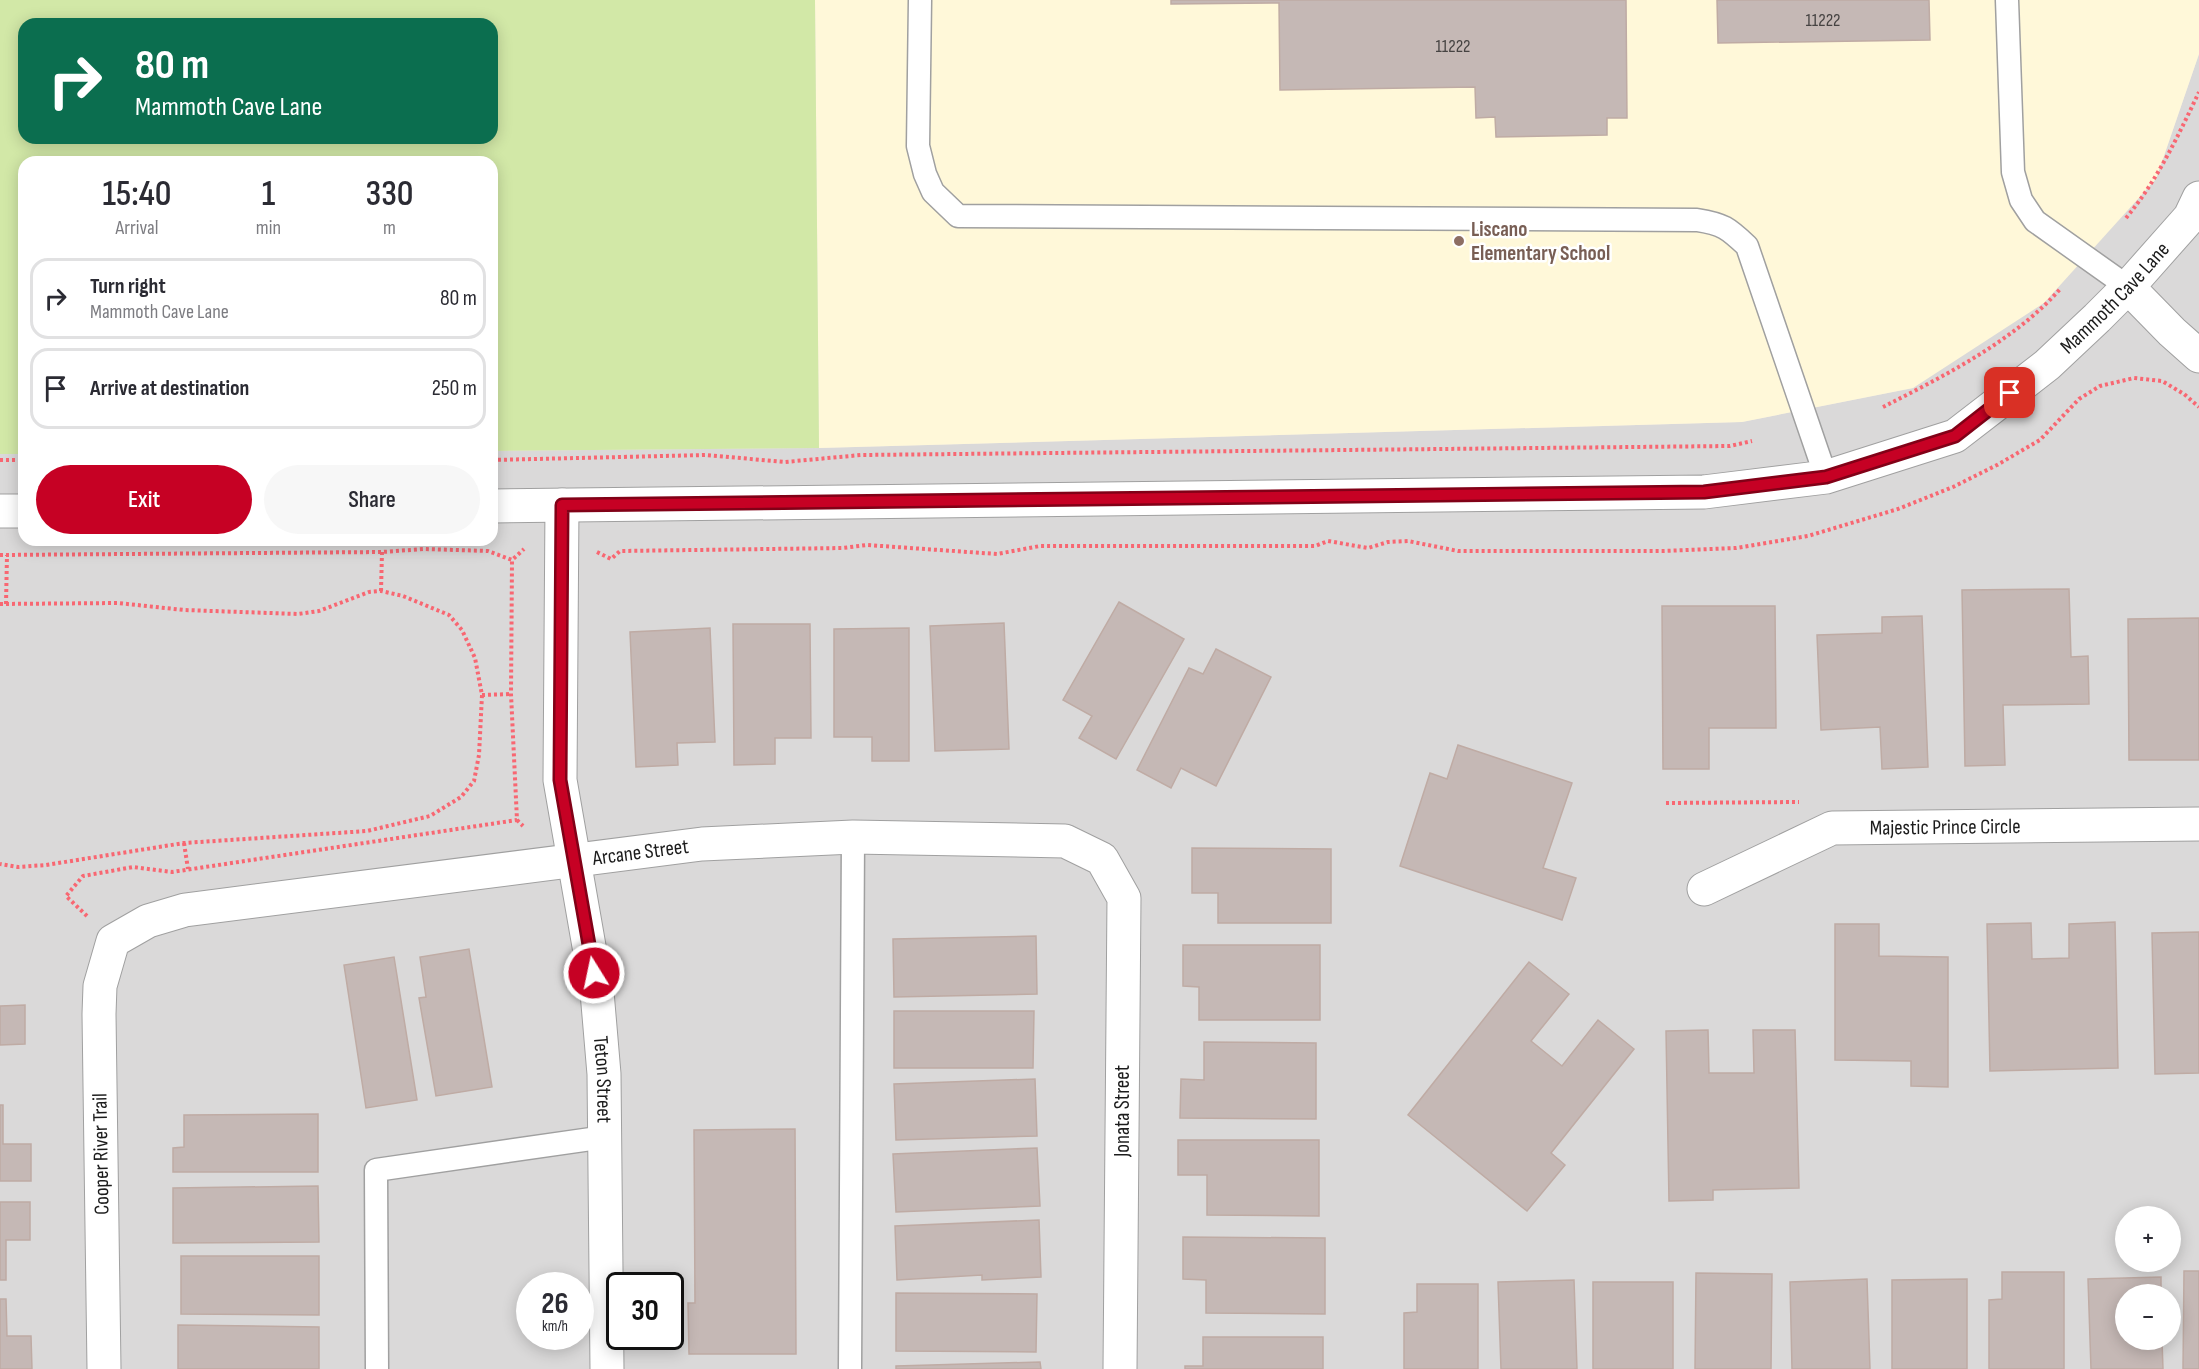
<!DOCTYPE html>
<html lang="en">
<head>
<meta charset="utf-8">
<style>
	body { margin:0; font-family:"Sofia Sans Condensed",sans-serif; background:#f7f7f7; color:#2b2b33; height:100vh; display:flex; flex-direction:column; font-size:22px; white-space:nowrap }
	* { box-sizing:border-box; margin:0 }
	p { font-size:20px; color:#7c7c81 }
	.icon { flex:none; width:33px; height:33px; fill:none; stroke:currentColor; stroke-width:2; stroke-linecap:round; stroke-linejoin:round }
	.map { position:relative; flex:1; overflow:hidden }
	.panel { position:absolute; left:18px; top:156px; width:480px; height:390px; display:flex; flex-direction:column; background:#fff; border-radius:18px; box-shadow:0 3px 15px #0003 }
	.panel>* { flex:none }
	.banner { position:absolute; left:18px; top:18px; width:480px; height:126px; border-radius:18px; box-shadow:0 3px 15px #0003; background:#0b6e4f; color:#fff; overflow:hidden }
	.buttons { position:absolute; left:2115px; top:1206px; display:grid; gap:12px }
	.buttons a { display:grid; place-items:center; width:66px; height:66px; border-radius:50%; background:#fff; box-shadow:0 3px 15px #0003; font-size:30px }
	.speed { position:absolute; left:516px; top:1272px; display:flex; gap:12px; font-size:30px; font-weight:700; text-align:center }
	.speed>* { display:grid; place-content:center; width:78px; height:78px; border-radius:50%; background:#fff; box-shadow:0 3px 15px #0003; line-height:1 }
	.speed small { font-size:15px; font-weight:400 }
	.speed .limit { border:3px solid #111; border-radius:9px; background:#fff; color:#111 }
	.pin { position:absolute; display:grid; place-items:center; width:51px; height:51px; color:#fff; margin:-26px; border-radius:12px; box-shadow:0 3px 9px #0006 }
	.me { position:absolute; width:66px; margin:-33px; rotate:350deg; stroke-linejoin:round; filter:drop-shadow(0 0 4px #0008) }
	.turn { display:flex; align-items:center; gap:21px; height:126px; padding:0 18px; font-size:27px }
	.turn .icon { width:78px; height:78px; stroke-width:2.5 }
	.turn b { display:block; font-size:42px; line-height:51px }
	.eta { display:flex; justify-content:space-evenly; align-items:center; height:102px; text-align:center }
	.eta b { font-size:36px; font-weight:600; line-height:42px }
	.cta { display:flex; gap:12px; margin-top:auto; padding:12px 18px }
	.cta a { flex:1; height:69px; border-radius:36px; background:#c60124; color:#fff; font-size:24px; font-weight:600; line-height:69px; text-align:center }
	.cta a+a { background:#f7f7f7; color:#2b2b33 }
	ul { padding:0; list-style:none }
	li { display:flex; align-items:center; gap:18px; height:81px; margin:0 12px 9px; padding:0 6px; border:3px solid #e1e1e2; border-radius:18px }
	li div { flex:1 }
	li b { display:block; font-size:22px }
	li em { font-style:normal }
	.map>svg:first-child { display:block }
	.residential { fill:#dad9d9; fill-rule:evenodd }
	.education { fill:#fff8d9 }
	.grass { fill:#d2e8a7; fill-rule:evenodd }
	.building { fill:#c5b8b5; stroke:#bfaba4; stroke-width:1.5 }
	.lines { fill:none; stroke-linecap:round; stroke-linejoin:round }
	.service-casing { stroke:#a0a0a0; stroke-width:25 }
	.minor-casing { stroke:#a0a0a0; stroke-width:35 }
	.path { stroke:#f86772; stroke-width:4; stroke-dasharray:3 3; stroke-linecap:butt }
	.service { stroke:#fff; stroke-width:22 }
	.minor { stroke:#fff; stroke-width:33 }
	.route-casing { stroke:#810117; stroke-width:15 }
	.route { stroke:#c60124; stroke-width:10 }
	.education-dot { fill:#8d6e63; stroke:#fff; stroke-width:2 }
	.labels { text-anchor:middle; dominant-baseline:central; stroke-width:5; stroke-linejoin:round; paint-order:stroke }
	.number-label { font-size:18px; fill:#464342 }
	.education-label { font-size:21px; font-weight:bold; fill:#785e54; stroke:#fff; text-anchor:start }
	.street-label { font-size:21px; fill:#1c1c1c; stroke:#fff }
</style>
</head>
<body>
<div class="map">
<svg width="2199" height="1369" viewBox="0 0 2199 1369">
	<rect width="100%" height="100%" fill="#ede7e1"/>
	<path class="residential" d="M 2199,54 L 2199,1369 L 0,1369 L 0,454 L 24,454 L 24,540 L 492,540 L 492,451 L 820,448 L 1742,422 L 1913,388 L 2156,179 ZM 2126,1216 L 2170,1216 L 2170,1262 L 2126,1262 ZM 530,1286 L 580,1286 L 580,1336 L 530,1336 ZM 620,1286 L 670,1286 L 670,1336 L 620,1336 ZM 2126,1294 L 2170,1294 L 2170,1340 L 2126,1340 Z"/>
	<polygon class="education" points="815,0 2199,0 2199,54 2156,179 2044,303 1913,388 1742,422 819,448"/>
	<path class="grass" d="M 0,0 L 815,0 L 819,448 L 492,451 L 492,162 L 24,162 L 24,454 L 0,454 ZM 24,24 L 492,24 L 492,138 L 24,138 Z"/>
	<g class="building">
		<polygon points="1171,0 1626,0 1627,118 1607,118 1607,135 1496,137 1495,117 1476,118 1475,87 1280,90 1279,3 1171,4"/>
		<polygon points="1717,0 1929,0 1930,40 1718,43"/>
		<polygon points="2069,589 2071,657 2088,656 2089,704 2003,705 2005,765 1965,766 1962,590"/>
		<polygon points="1119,602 1184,639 1116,759 1079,738 1092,716 1063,700"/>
		<polygon points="1662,606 1775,606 1776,728 1709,728 1709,769 1663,769"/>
		<polygon points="1922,616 1928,767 1882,769 1880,727 1821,730 1817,635 1882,633 1882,617"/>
		<polygon points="2199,618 2199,760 2129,760 2128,619"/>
		<polygon points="1004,623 1009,749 935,751 930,626"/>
		<polygon points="733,624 810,624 811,738 775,738 775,764 734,765"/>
		<polygon points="710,628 715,742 677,743 678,765 636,767 630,632"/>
		<polygon points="909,628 909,761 872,761 872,737 834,737 834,629"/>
		<polygon points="1216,649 1271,677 1216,786 1181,768 1171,788 1137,770 1189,668 1203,674"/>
		<polygon points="1458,745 1572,783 1543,868 1576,878 1562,920 1400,866 1430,773 1447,779"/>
		<polygon points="1192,848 1331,849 1331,923 1218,923 1218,893 1192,893"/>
		<polygon points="2115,922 2118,1068 1990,1071 1987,924 2031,923 2032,959 2069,958 2069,924"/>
		<polygon points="1835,924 1879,924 1879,956 1948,957 1948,1087 1911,1086 1911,1061 1835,1060"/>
		<polygon points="2199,932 2199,1073 2155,1074 2152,933"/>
		<polygon points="1036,936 1037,994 894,997 893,939"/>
		<polygon points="1183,945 1320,945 1320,1020 1199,1020 1199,987 1183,986"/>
		<polygon points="469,949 492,1087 436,1096 419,998 426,997 420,957"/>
		<polygon points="394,957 417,1100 366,1108 344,965"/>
		<polygon points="1529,962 1569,994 1531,1041 1562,1066 1598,1020 1634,1049 1551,1153 1565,1165 1527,1211 1408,1115"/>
		<polygon points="25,1005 25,1044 0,1045 0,1006"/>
		<polygon points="894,1011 1034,1011 1033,1068 894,1068"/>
		<polygon points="1708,1030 1709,1073 1754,1073 1753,1030 1795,1030 1799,1188 1713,1190 1713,1200 1669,1201 1666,1031"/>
		<polygon points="1204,1042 1316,1043 1316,1119 1180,1118 1181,1079 1204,1080"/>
		<polygon points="1035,1079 1037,1136 896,1140 894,1084"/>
		<polygon points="0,1105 3,1105 3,1144 31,1144 31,1181 0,1181"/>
		<polygon points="318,1114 318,1172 173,1172 173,1148 184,1147 184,1115"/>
		<polygon points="795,1129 796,1354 689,1354 688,1303 695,1303 694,1130"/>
		<polygon points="1178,1140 1319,1140 1319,1216 1207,1215 1207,1175 1178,1175"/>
		<polygon points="1037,1148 1040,1206 896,1212 893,1154"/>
		<polygon points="318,1186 319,1242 173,1243 173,1188"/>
		<polygon points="0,1202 30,1202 30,1240 6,1240 6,1280 0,1280"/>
		<polygon points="1039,1220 1041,1277 982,1280 982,1275 897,1280 895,1226"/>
		<polygon points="1183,1237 1325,1238 1325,1314 1206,1313 1206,1280 1183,1279"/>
		<polygon points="181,1256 319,1256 319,1315 181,1314"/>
		<polygon points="2184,1271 2199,1271 2199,1369 2183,1369"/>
		<polygon points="2002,1272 2064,1272 2064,1369 1989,1369 1989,1300 2002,1299"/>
		<polygon points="1696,1273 1772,1274 1771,1369 1695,1369"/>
		<polygon points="2161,1277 2161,1294 2126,1294 2126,1340 2162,1340 2163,1369 2091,1369 2088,1279"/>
		<polygon points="1867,1279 1870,1369 1792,1369 1790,1282"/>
		<polygon points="1967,1279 1967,1369 1892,1369 1892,1280"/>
		<polygon points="1574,1280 1577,1369 1501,1369 1498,1282"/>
		<rect x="1593" y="1282" width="80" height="87"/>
		<polygon points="1417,1284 1478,1284 1478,1369 1404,1369 1404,1313 1417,1312"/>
		<polygon points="896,1293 1037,1294 1036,1352 896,1351"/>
		<polygon points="0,1299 6,1299 7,1336 31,1336 32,1369 0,1369"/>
		<polygon points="178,1325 319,1327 319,1369 178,1369"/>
		<polygon points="1203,1337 1323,1337 1323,1369 1185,1369 1185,1366 1203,1366"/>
		<polygon points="1040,1362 1041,1369 896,1369 896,1366"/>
	</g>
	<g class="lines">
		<g class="service-casing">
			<g id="service">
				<path d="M 920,0 L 918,146 L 925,174 L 933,192 L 958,216 L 1697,220 C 1723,224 1728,228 1747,246 L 1826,477"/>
				<polyline points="2007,0 2013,172 2021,200 2035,221 2128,287"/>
				<polyline points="377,1369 376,1170 605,1137"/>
				<polyline points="850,1369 853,837"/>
			</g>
		</g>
		<g class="minor-casing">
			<g id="minor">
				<polyline points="2128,287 2172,332 2199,356"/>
				<path id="s1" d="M 562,505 L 560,780 L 597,992 L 604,1074 L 607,1369"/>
				<path id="s2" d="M 492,506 L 1704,492 L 1826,477 L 1955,436 L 2047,365 L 2097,318 L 2128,287 L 2190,217 L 2199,198"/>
				<polyline points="0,511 24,511"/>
				<path id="s3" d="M 1704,889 L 1832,828 L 2199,824"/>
				<path id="s4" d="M 104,1369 L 99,1014 L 100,986 L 113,941 L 148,921 L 185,910 L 702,844 L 853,837 L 1065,841 L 1102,859 L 1124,898 L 1120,1369"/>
			</g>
		</g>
		<g class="path">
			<path d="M 2126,218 C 2157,181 2178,136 2199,92"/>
			<path d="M 1883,407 C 1944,376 2016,340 2061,288"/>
			<polyline points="0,460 24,460"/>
			<polyline points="492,460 706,455 785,462 861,455 1730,446 1752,441"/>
			<polyline points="597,552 611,559 620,551 843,548 867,545 997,554 1040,546 1315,546 1328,541 1368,548 1388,542 1408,541 1458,551 1662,551 1736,548 1808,536 1898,509 1953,487 1997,465 2040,440 2079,399 2100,386 2134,378 2162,381 2184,394 2199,407"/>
			<polyline points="0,555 382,552 424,549 488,551 512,560 524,549"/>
			<polyline points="381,591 382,552"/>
			<polyline points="0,604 118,603 184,610 298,614 319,611 369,592 381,591 403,596 449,615 462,630 475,658 482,695 479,755 474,781 461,797 430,816 367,831 184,843 46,865 18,867 0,864"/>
			<polyline points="6,604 7,555"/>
			<polyline points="482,695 511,694"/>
			<polyline points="1666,803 1799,802"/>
			<polyline points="517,820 523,826"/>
			<polyline points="184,843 188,869"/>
			<polyline points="87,916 66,896 83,876 133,867 172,872 517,820 511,694 512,560"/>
		</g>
		<use href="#service" class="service"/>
		<use href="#minor" class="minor"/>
	</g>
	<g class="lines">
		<g class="route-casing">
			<polyline id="route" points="594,973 560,780 562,505 1704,492 1826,477 1955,436 2010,393"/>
		</g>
		<use href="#route" class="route"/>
	</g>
	<circle class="education-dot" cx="1459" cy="241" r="6"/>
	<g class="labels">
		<g class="number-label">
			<text x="1823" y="20">11222</text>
			<text x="1453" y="46">11222</text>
		</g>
		<g class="education-label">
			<text x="1471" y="229">Liscano<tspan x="1471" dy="24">Elementary School</tspan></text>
		</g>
		<g class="street-label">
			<text stroke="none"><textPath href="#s2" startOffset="1682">Mammoth Cave Lane</textPath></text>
			<text stroke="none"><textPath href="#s3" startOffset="255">Majestic Prince Circle</textPath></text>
			<text stroke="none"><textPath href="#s4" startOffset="968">Arcane Street</textPath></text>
			<text stroke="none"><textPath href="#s1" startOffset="578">Teton Street</textPath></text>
			<text transform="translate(1122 1111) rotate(-90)">Jonata Street</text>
			<text transform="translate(101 1154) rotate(-91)">Cooper River Trail</text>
		</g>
	</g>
</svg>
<div class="buttons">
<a>+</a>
<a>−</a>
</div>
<div class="speed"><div>26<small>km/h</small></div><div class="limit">30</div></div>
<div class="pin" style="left:2010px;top:393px;background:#d93025"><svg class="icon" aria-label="arrive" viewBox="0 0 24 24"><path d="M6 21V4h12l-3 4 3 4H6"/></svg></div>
<svg class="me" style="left:594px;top:973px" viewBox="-20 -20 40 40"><circle r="17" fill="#c60124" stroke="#fff" stroke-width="3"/><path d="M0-11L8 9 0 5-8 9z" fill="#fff"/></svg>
<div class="banner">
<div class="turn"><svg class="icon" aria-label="right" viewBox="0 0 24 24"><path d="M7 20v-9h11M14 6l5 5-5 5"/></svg><div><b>80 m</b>Mammoth Cave Lane</div></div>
</div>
<section class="panel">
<div class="eta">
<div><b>15:40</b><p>Arrival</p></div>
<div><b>1</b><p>min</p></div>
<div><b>330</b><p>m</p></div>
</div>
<ul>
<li><svg class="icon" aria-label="right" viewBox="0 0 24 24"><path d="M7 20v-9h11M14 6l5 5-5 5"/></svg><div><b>Turn right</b><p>Mammoth Cave Lane</p></div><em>80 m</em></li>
<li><svg class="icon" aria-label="arrive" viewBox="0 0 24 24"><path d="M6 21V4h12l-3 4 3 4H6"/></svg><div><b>Arrive at destination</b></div><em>250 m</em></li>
</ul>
<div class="cta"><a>Exit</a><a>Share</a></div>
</section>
</div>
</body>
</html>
